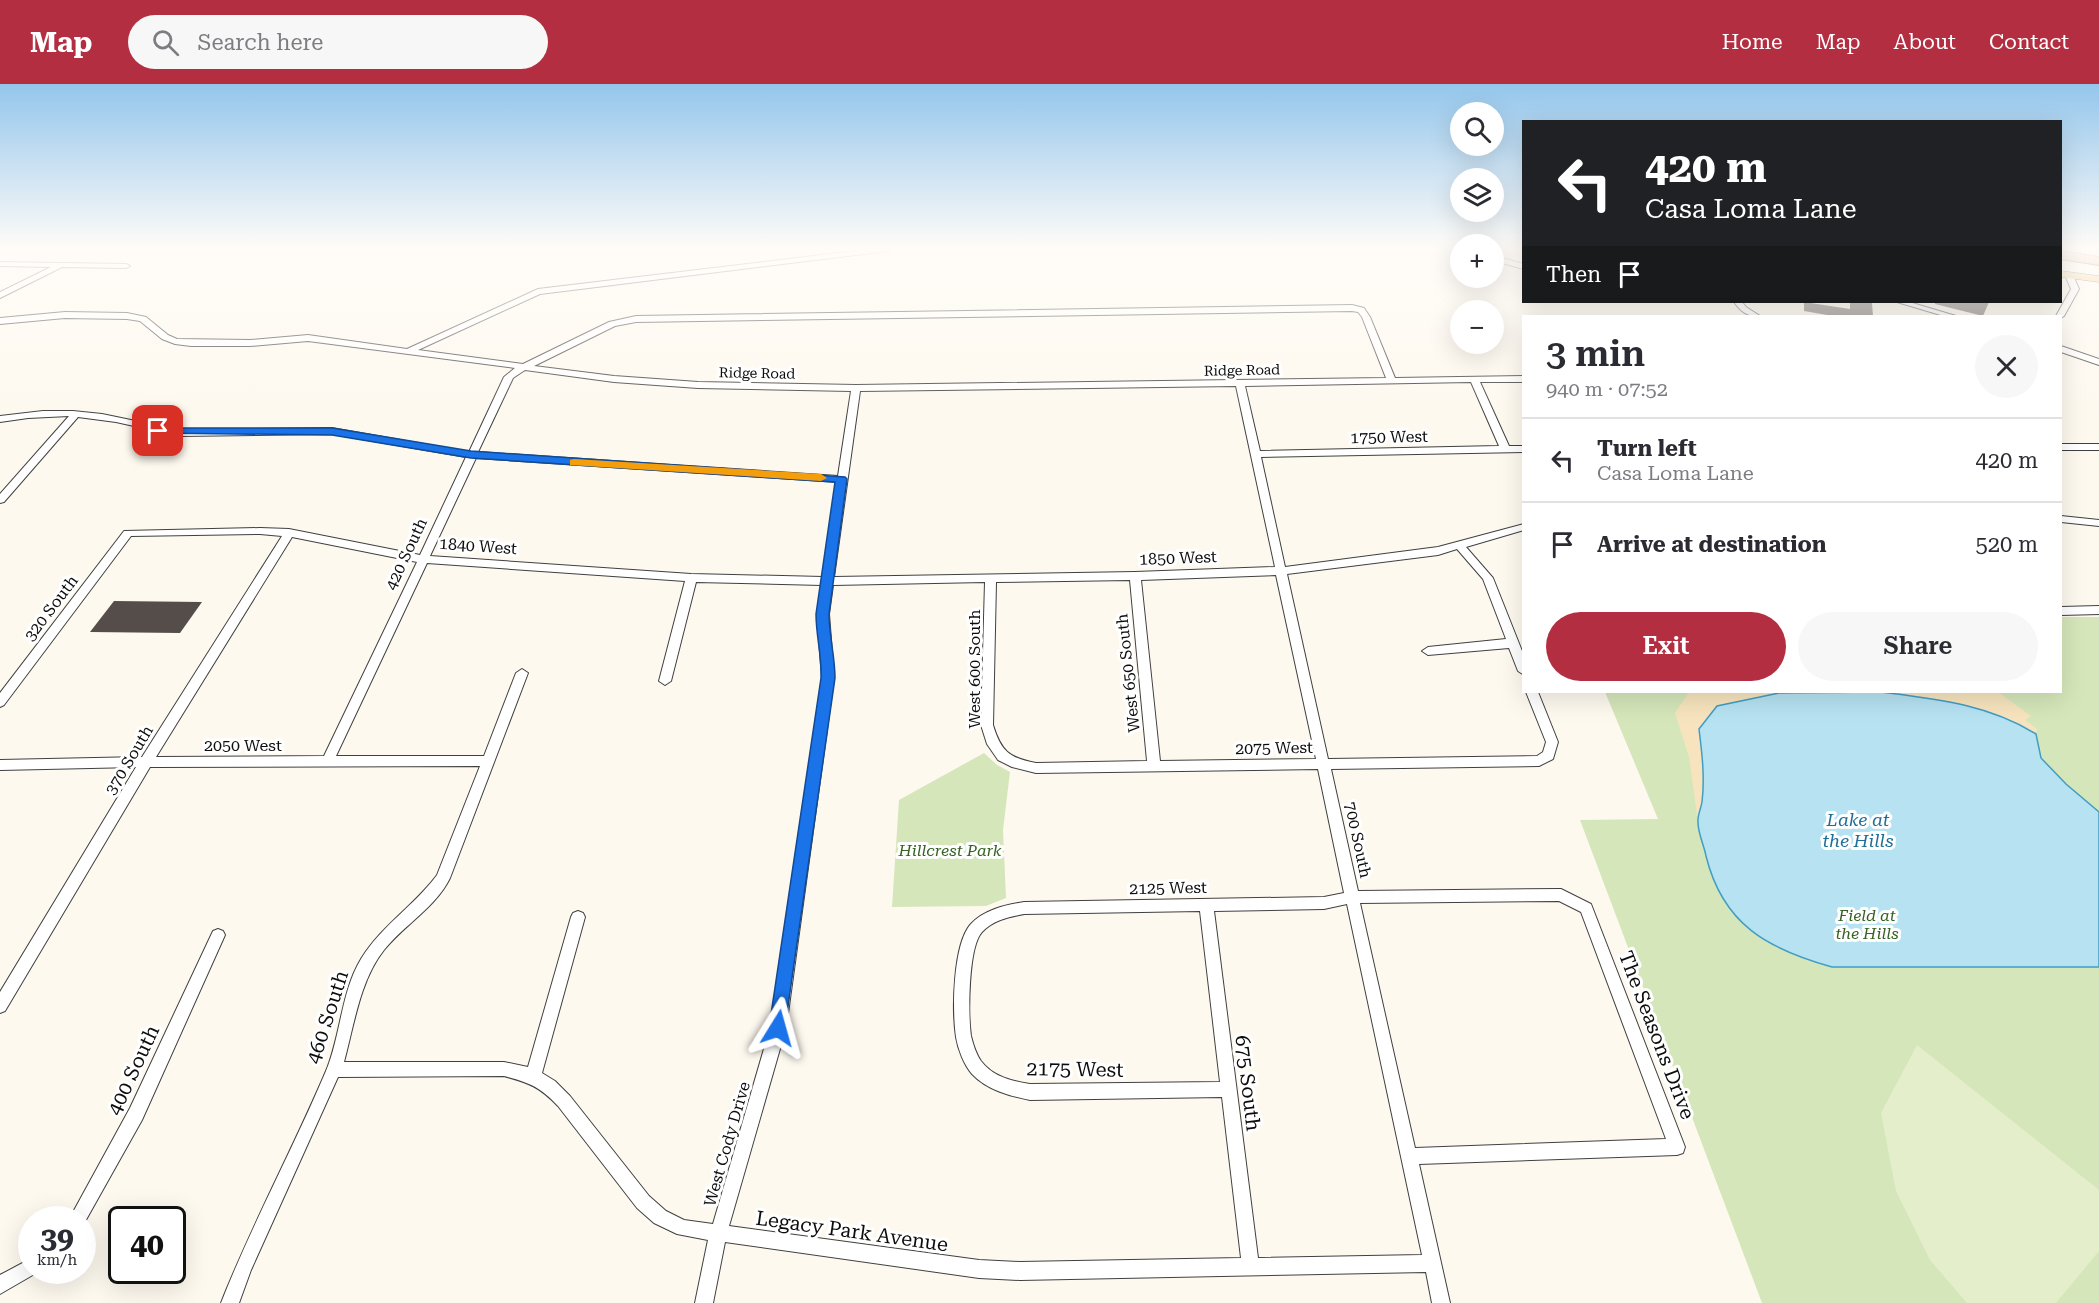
<!DOCTYPE html>
<html lang="en">
<head>
<meta charset="utf-8">
<style>
	body { margin:0; font-family:"Roboto Serif",serif; background:#f7f7f7; color:#2b2b33; height:100vh; display:flex; flex-direction:column; font-size:22px; white-space:nowrap }
	* { box-sizing:border-box; margin:0 }
	p { font-size:20px; color:#7c7c81 }
	.icon { flex:none; width:33px; height:33px; fill:none; stroke:currentColor; stroke-width:2; stroke-linecap:round; stroke-linejoin:round }
	.map { position:relative; flex:1; overflow:hidden }
	.panel { position:absolute; left:1522px; top:231px; width:540px; height:378px; display:flex; flex-direction:column; background:#fff; border-radius:0px; box-shadow:0 6px 24px #0002 }
	.panel>* { flex:none }
	.hud { position:absolute; left:1522px; top:36px; width:540px; height:183px; border-radius:0px; box-shadow:0 6px 24px #0002; background:#202124; color:#fff; overflow:hidden }
	.tools { position:absolute; left:1450px; top:18px; display:grid; gap:12px }
	.tools a { display:grid; place-items:center; width:54px; height:54px; border-radius:50%; background:#fff; box-shadow:0 6px 24px #0002; font-size:30px }
	.speed { position:absolute; left:18px; top:1122px; display:flex; gap:12px; font-size:30px; font-weight:700; text-align:center }
	.speed>* { display:grid; place-content:center; width:78px; height:78px; border-radius:50%; background:#fff; box-shadow:0 6px 24px #0002; line-height:1 }
	.speed small { font-size:15px; font-weight:400 }
	.speed .limit { border:3px solid #111; border-radius:9px; background:#fff; color:#111 }
	.pin { position:absolute; display:grid; place-items:center; width:51px; height:51px; color:#fff; margin:-26px; border-radius:12px; box-shadow:0 3px 9px #0006 }
	.me { position:absolute; width:66px; margin:-33px; rotate:8deg; stroke-linejoin:round; filter:drop-shadow(0 0 4px #0008) }
	.turn { display:flex; align-items:center; gap:21px; height:126px; padding:0 24px; font-size:27px }
	.turn .icon { width:78px; height:78px; stroke-width:2.5 }
	.turn b { display:block; font-size:42px; line-height:51px }
	.then { display:flex; align-items:center; height:57px; padding:0 24px; background:#0003; gap:12px; font-size:22px }
	.round { display:grid; place-items:center; flex:none; width:63px; height:63px; border-radius:32px; background:#f7f7f7 }
	.head { display:flex; align-items:center; justify-content:space-between; height:102px; padding:0 24px }
	h1 { font-size:36px; font-weight:600; line-height:45px }
	.action { display:flex; gap:12px; margin-top:auto; padding:12px 24px }
	.action a { flex:1; height:69px; border-radius:36px; background:#b42e42; color:#fff; font-size:24px; font-weight:600; line-height:69px; text-align:center }
	.action a+a { background:#f7f7f7; color:#2b2b33 }
	ul { padding:0; list-style:none }
	li { display:flex; align-items:center; gap:18px; height:84px; padding:0 24px; border-top:2px solid #e1e1e2 }
	li div { flex:1 }
	li b { display:block; font-size:22px }
	li em { font-style:normal }
	header { display:flex; align-items:center; gap:36px; box-sizing:border-box; height:84px; padding:0 30px; background:#b42e42; color:#fff }
	header strong { font-size:28px }
	nav { display:flex; gap:33px; margin-inline-start:auto; font-size:21px }
	.search { width:420px; height:54px; background:#f7f7f7; display:flex; align-items:center; gap:15px; box-sizing:border-box; padding:0 21px; border-radius:33px; color:#7c7c81; font-size:22px }
	.map>svg:first-child { display:block }
	.green { fill:#d5e6ba }
	.sand { fill:#f7e4be }
	.pitch { fill:#e5eecb }
	.water { fill:#b6e2f2; stroke:#429dc4; stroke-width:1.5 }
	.building { fill:#554d4a }
	.lines { fill:none; stroke-linecap:round; stroke-linejoin:round }
	.minor-casing { stroke:#404040; stroke-width:2 }
	.major-casing { stroke:#1e1e1e; stroke-width:1 }
	.highway-casing { stroke:#1e1e1e; stroke-width:2 }
	.minor { fill:#fff; fill-rule:evenodd }
	.major { fill:#efc36d; fill-rule:evenodd }
	.highway { fill:#eb9260; fill-rule:evenodd }
	.route { fill:#1a73e8; stroke:#114b97; stroke-width:1.5 }
	.slow { fill:#f59e0b }
	.labels { text-anchor:middle; dominant-baseline:central; stroke-width:6; stroke-linejoin:round; paint-order:stroke }
	.far-street-label { font-size:14px; fill:#0d0d0d; stroke:#fff }
	.street-label { font-size:16px; fill:#0d0d0d; stroke:#fff }
	.park-label { font-size:16px; font-style:italic; fill:#356122; stroke:#fff }
	.water-label { font-size:18px; font-style:italic; fill:#1f6e97; stroke:#fff }
	.near-street-label { font-size:20px; fill:#0d0d0d; stroke:#fff }
</style>
</head>
<body>
<header>
<strong>Map</strong>
<div class="search"><svg class="icon" aria-label="search" viewBox="0 0 24 24"><circle cx="10" cy="10" r="6"/><path d="M15 15l6 6"/></svg>Search here</div>
<nav><a>Home</a><a>Map</a><a>About</a><a>Contact</a></nav>
</header>
<div class="map">
<svg width="2099" height="1219" viewBox="0 0 2099 1219">
	<rect width="100%" height="100%" fill="#fef9ef"/>
	<g class="green">
		<polygon points="2061,533 2099,533 2099,1219 1762,1219 1580,736 1658,735 1605,608 2061,608"/>
		<polygon points="984,669 997,681 1010,688 1003,746 1006,814 986,822 892,823 899,716"/>
	</g>
	<g class="sand">
		<path d="M 1689,608 L 1806,608 L 1779,609 L 1717,622 L 1699,645 C 1703,676 1705,706 1698,737 L 1689,673 L 1675,629 Z"/>
		<path d="M 1881,608 L 1998,608 L 2031,632 L 2025,636 L 2037,645 L 2036,650 C 1988,620 1936,615 1881,608 Z"/>
	</g>
	<polygon class="pitch" points="1917,961 2099,1106 2099,1167 2056,1219 1967,1219 1930,1176 1896,1107 1881,1029"/>
	<path class="water" d="M 1881,608 C 1936,615 1988,620 2036,650 L 2041,674 L 2066,700 L 2099,728 L 2099,883 L 1832,883 C 1768,865 1723,841 1706,772 C 1704,761 1697,747 1698,736 C 1698,730 1701,724 1702,718 C 1705,694 1702,669 1699,645 L 1717,622 L 1779,609 Z"/>
	<g class="building">
		<polygon points="1804,218 1850,225 1850,218 1872,219 1873,232 1833,232 1804,227"/>
		<polygon points="1935,218 1989,218 1983,232 1935,220"/>
		<polygon points="114,517 202,518 180,549 90,548"/>
	</g>
	<g class="lines">
		<g class="minor-casing">
			<g id="minor">
				<path d="M 872,165 L 892,165 L 888,167 L 540,210 L 418,266 L 523,280 L 609,238 L 636,232 L 1352,221 L 1364,224 L 1370,233 L 1395,294 L 1524,292 L 1524,298 L 1480,298 L 1509,362 L 1524,362 L 1524,368 L 1261,373 L 1285,483 L 1438,463 L 1524,440 L 1524,446 L 1466,463 L 1493,494 L 1524,572 L 1524,591 L 1518,587 L 1509,564 L 1428,571 L 1422,567 L 1428,563 L 1506,555 L 1483,495 L 1457,465 L 1438,471 L 1287,490 L 1328,675 L 1537,672 L 1543,668 L 1546,658 L 1526,608 L 1538,608 L 1558,658 L 1553,675 L 1539,682 L 1331,685 L 1358,807 L 1561,805 L 1591,820 L 1685,1063 L 1683,1069 L 1677,1071 L 1419,1080 L 1450,1219 L 1432,1219 L 1426,1188 L 1020,1196 L 979,1194 L 725,1158 L 713,1219 L 695,1219 L 708,1156 L 677,1150 L 654,1139 L 637,1124 L 558,1022 C 540,1003 530,999 504,992 L 338,993 L 251,1186 L 239,1219 L 221,1219 C 252,1140 293,1065 326,987 C 341,951 341,908 361,875 C 381,842 415,821 437,791 L 480,682 L 150,683 L 5,927 L 0,929 L 0,908 L 136,683 L 0,686 L 0,676 L 142,673 L 282,452 L 260,450 L 131,452 L 4,621 L 0,623 L 0,609 L 124,447 L 260,444 L 289,445 L 420,471 L 466,373 L 332,350 L 179,352 L 116,338 L 78,333 L 4,418 L 0,419 L 0,410 L 69,332 L 28,334 L 0,338 L 0,332 L 43,327 L 73,327 L 102,330 L 179,346 L 332,344 L 469,368 L 504,293 L 515,284 L 308,257 L 250,262 L 191,262 L 175,260 L 162,255 L 140,237 L 127,235 L 65,234 L 0,240 L 0,234 L 65,228 L 127,229 L 146,233 L 168,251 L 177,255 L 250,256 L 308,251 L 407,265 L 538,205 ZM 1352,227 L 1358,228 L 1362,233 L 1386,294 L 856,301 L 698,298 L 614,292 L 534,282 L 615,242 L 636,238 ZM 525,286 L 614,298 L 698,304 L 851,307 L 838,392 L 478,368 L 513,294 ZM 1471,298 L 1499,362 L 1260,367 L 1245,302 ZM 1236,302 L 1275,483 L 1135,488 L 834,493 L 860,307 ZM 476,374 L 837,398 L 823,493 L 691,490 L 430,472 ZM 292,453 L 417,478 L 324,672 L 156,673 ZM 427,479 L 685,497 L 659,597 L 665,601 L 671,597 L 696,498 L 822,501 L 817,530 L 822,594 L 770,944 L 713,1140 L 684,1136 L 666,1127 L 649,1112 L 570,1012 L 555,997 L 542,989 L 585,833 L 583,829 L 578,827 L 573,829 L 571,833 L 528,983 L 504,978 L 344,978 C 354,941 360,896 384,866 C 404,841 436,823 450,794 L 528,589 L 522,585 L 516,589 L 484,672 L 336,672 ZM 1276,491 L 1316,675 L 1160,677 L 1141,496 ZM 1130,496 L 1147,677 L 1036,679 C 1009,674 1001,667 993,641 L 996,498 ZM 985,498 L 981,641 L 987,660 L 998,676 L 1012,683 L 1036,689 L 1318,685 L 1344,809 L 1324,813 L 1024,818 C 1005,821 983,826 970,841 C 953,862 952,926 956,953 C 958,965 964,981 972,990 C 987,1006 1010,1012 1030,1016 L 1222,1013 L 1241,1174 L 1020,1178 L 979,1176 L 729,1142 L 786,944 L 834,594 L 829,530 L 833,501 ZM 1559,817 L 1581,828 L 1666,1055 L 1415,1064 L 1360,819 ZM 1347,820 L 1422,1171 L 1258,1174 L 1214,827 L 1324,825 ZM 1200,827 L 1220,998 L 1030,1000 C 1012,997 993,993 981,977 C 976,970 973,960 971,952 C 968,931 968,863 982,848 C 993,836 1009,833 1024,830 Z"/>
				<polygon points="1494,172 1524,180 1524,185 1494,177"/>
				<polygon points="0,178 126,180 130,182 126,184 62,183 0,214 0,208 51,183 0,182"/>
				<polygon points="2066,189 2072,189 2079,205 2064,232 2061,234 2061,232 2056,232 2071,205 2065,191"/>
				<path d="M 1734,218 L 1742,218 L 1746,223 L 1760,232 C 1748,233 1741,228 1734,218 Z"/>
				<polygon points="1897,218 1909,218 1956,232 1944,232"/>
				<polygon points="2061,262 2099,275 2099,281 2061,268"/>
				<rect x="2061" y="360" width="38" height="6"/>
				<polygon points="2061,432 2099,436 2099,442 2061,438"/>
				<polygon points="2099,522 2099,530 2061,531 2061,523"/>
				<polygon points="218,845 223,847 225,851 142,1036 82,1143 82,1136 70,1136 72,1130 130,1024 213,847"/>
				<polygon points="32,1174 32,1186 39,1186 38,1188 0,1210 0,1191"/>
			</g>
		</g>
		<g class="major-casing">
			<polygon id="major" points="2061,187 2099,192 2099,198 2061,193"/>
		</g>
		<g class="highway-casing">
			<polygon id="highway" points="2061,167 2099,173 2099,181 2061,175"/>
		</g>
		<use href="#minor" class="minor"/>
		<use href="#major" class="major"/>
		<use href="#highway" class="highway"/>
	</g>
	<linearGradient id="sky" x2="0" y2="1"><stop stop-color="#94c6ec"/><stop offset="0.49" stop-color="#fffcf8"/><stop offset="1" stop-color="#fffcf8" stop-opacity="0"/></linearGradient>
	<rect width="2099" height="335" fill="url(#sky)"/>
	<path class="route" d="M 158,344 L 332,344 L 471,367 L 845,393 L 847,395 L 829,530 C 829,552 835,572 835,594 L 784,950 L 778,952 L 772,950 L 769,944 L 821,594 C 822,572 816,552 816,530 L 835,398 L 471,374 L 332,351 L 154,349 L 154,345 Z"/>
	<polygon class="slow" points="574,375 821,390 827,394 821,397 570,381 570,376"/>
	<g class="labels">
		<g class="far-street-label">
			<text transform="translate(1242 286) rotate(-1)">Ridge Road</text>
			<text transform="translate(757 289) rotate(1)">Ridge Road</text>
		</g>
		<g class="street-label">
			<text transform="translate(1389 353) rotate(-1)">1750 West</text>
			<text transform="translate(478 462) rotate(4)">1840 West</text>
			<text transform="translate(406 470) rotate(-65)">420 South</text>
			<text transform="translate(1178 474) rotate(-2)">1850 West</text>
			<text transform="translate(51 524) rotate(-53)">320 South</text>
			<text transform="translate(974 585) rotate(-90)">West 600 South</text>
			<text transform="translate(1128 589) rotate(-96)">West 650 South</text>
			<text x="243" y="661">2050 West</text>
			<text transform="translate(1274 664) rotate(-1)">2075 West</text>
			<text transform="translate(129 676) rotate(-59)">370 South</text>
			<text transform="translate(1358 756) rotate(78)">700 South</text>
			<text transform="translate(1168 804) rotate(-1)">2125 West</text>
			<text transform="translate(727 1060) rotate(-74)">West Cody Drive</text>
		</g>
		<g class="park-label">
			<text x="950" y="766">Hillcrest Park</text>
			<text x="1867" y="831">Field at<tspan x="1867" dy="18">the Hills</tspan></text>
		</g>
		<g class="water-label">
			<text x="1858" y="735">Lake at<tspan x="1858" dy="21">the Hills</tspan></text>
		</g>
		<g class="near-street-label">
			<text transform="translate(327 933) rotate(-72)">460 South</text>
			<text transform="translate(1657 951) rotate(69)">The Seasons Drive</text>
			<text transform="translate(1075 985) rotate(1)">2175 West</text>
			<text transform="translate(133 986) rotate(-65)">400 South</text>
			<text transform="translate(1248 999) rotate(83)">675 South</text>
			<text transform="translate(852 1147) rotate(8)">Legacy Park Avenue</text>
		</g>
	</g>
</svg>
<div class="tools">
<a><svg class="icon" aria-label="search" viewBox="0 0 24 24"><circle cx="10" cy="10" r="6"/><path d="M15 15l6 6"/></svg></a>
<a><svg class="icon" aria-label="layers" viewBox="0 0 24 24"><path d="M12 4l9 5-9 5-9-5zM3 14l9 5 9-5"/></svg></a>
<a>+</a>
<a>−</a>
</div>
<div class="speed"><div>39<small>km/h</small></div><div class="limit">40</div></div>
<div class="pin" style="left:158px;top:347px;background:#d93025"><svg class="icon" aria-label="arrive" viewBox="0 0 24 24"><path d="M6 21V4h12l-3 4 3 4H6"/></svg></div>
<svg class="me" style="left:778px;top:944px" viewBox="-20 -20 40 40"><path d="M0-17L14 15 0 8-14 15z" fill="#1a73e8" stroke="#fff" stroke-width="4"/></svg>
<div class="hud">
<div class="turn"><svg class="icon" aria-label="left" viewBox="0 0 24 24"><path d="M17 20v-9H6M10 6l-5 5 5 5"/></svg><div><b>420 m</b>Casa Loma Lane</div></div>
<div class="then">Then<svg class="icon" aria-label="arrive" viewBox="0 0 24 24"><path d="M6 21V4h12l-3 4 3 4H6"/></svg></div>
</div>
<section class="panel">
<div class="head"><div><h1>3 min</h1><p>940 m · 07:52</p></div><a class="round"><svg class="icon" aria-label="close" viewBox="0 0 24 24"><path d="M6 6l12 12M18 6L6 18"/></svg></a></div>
<ul>
<li><svg class="icon" aria-label="left" viewBox="0 0 24 24"><path d="M17 20v-9H6M10 6l-5 5 5 5"/></svg><div><b>Turn left</b><p>Casa Loma Lane</p></div><em>420 m</em></li>
<li><svg class="icon" aria-label="arrive" viewBox="0 0 24 24"><path d="M6 21V4h12l-3 4 3 4H6"/></svg><div><b>Arrive at destination</b></div><em>520 m</em></li>
</ul>
<div class="action"><a>Exit</a><a>Share</a></div>
</section>
</div>
</body>
</html>
